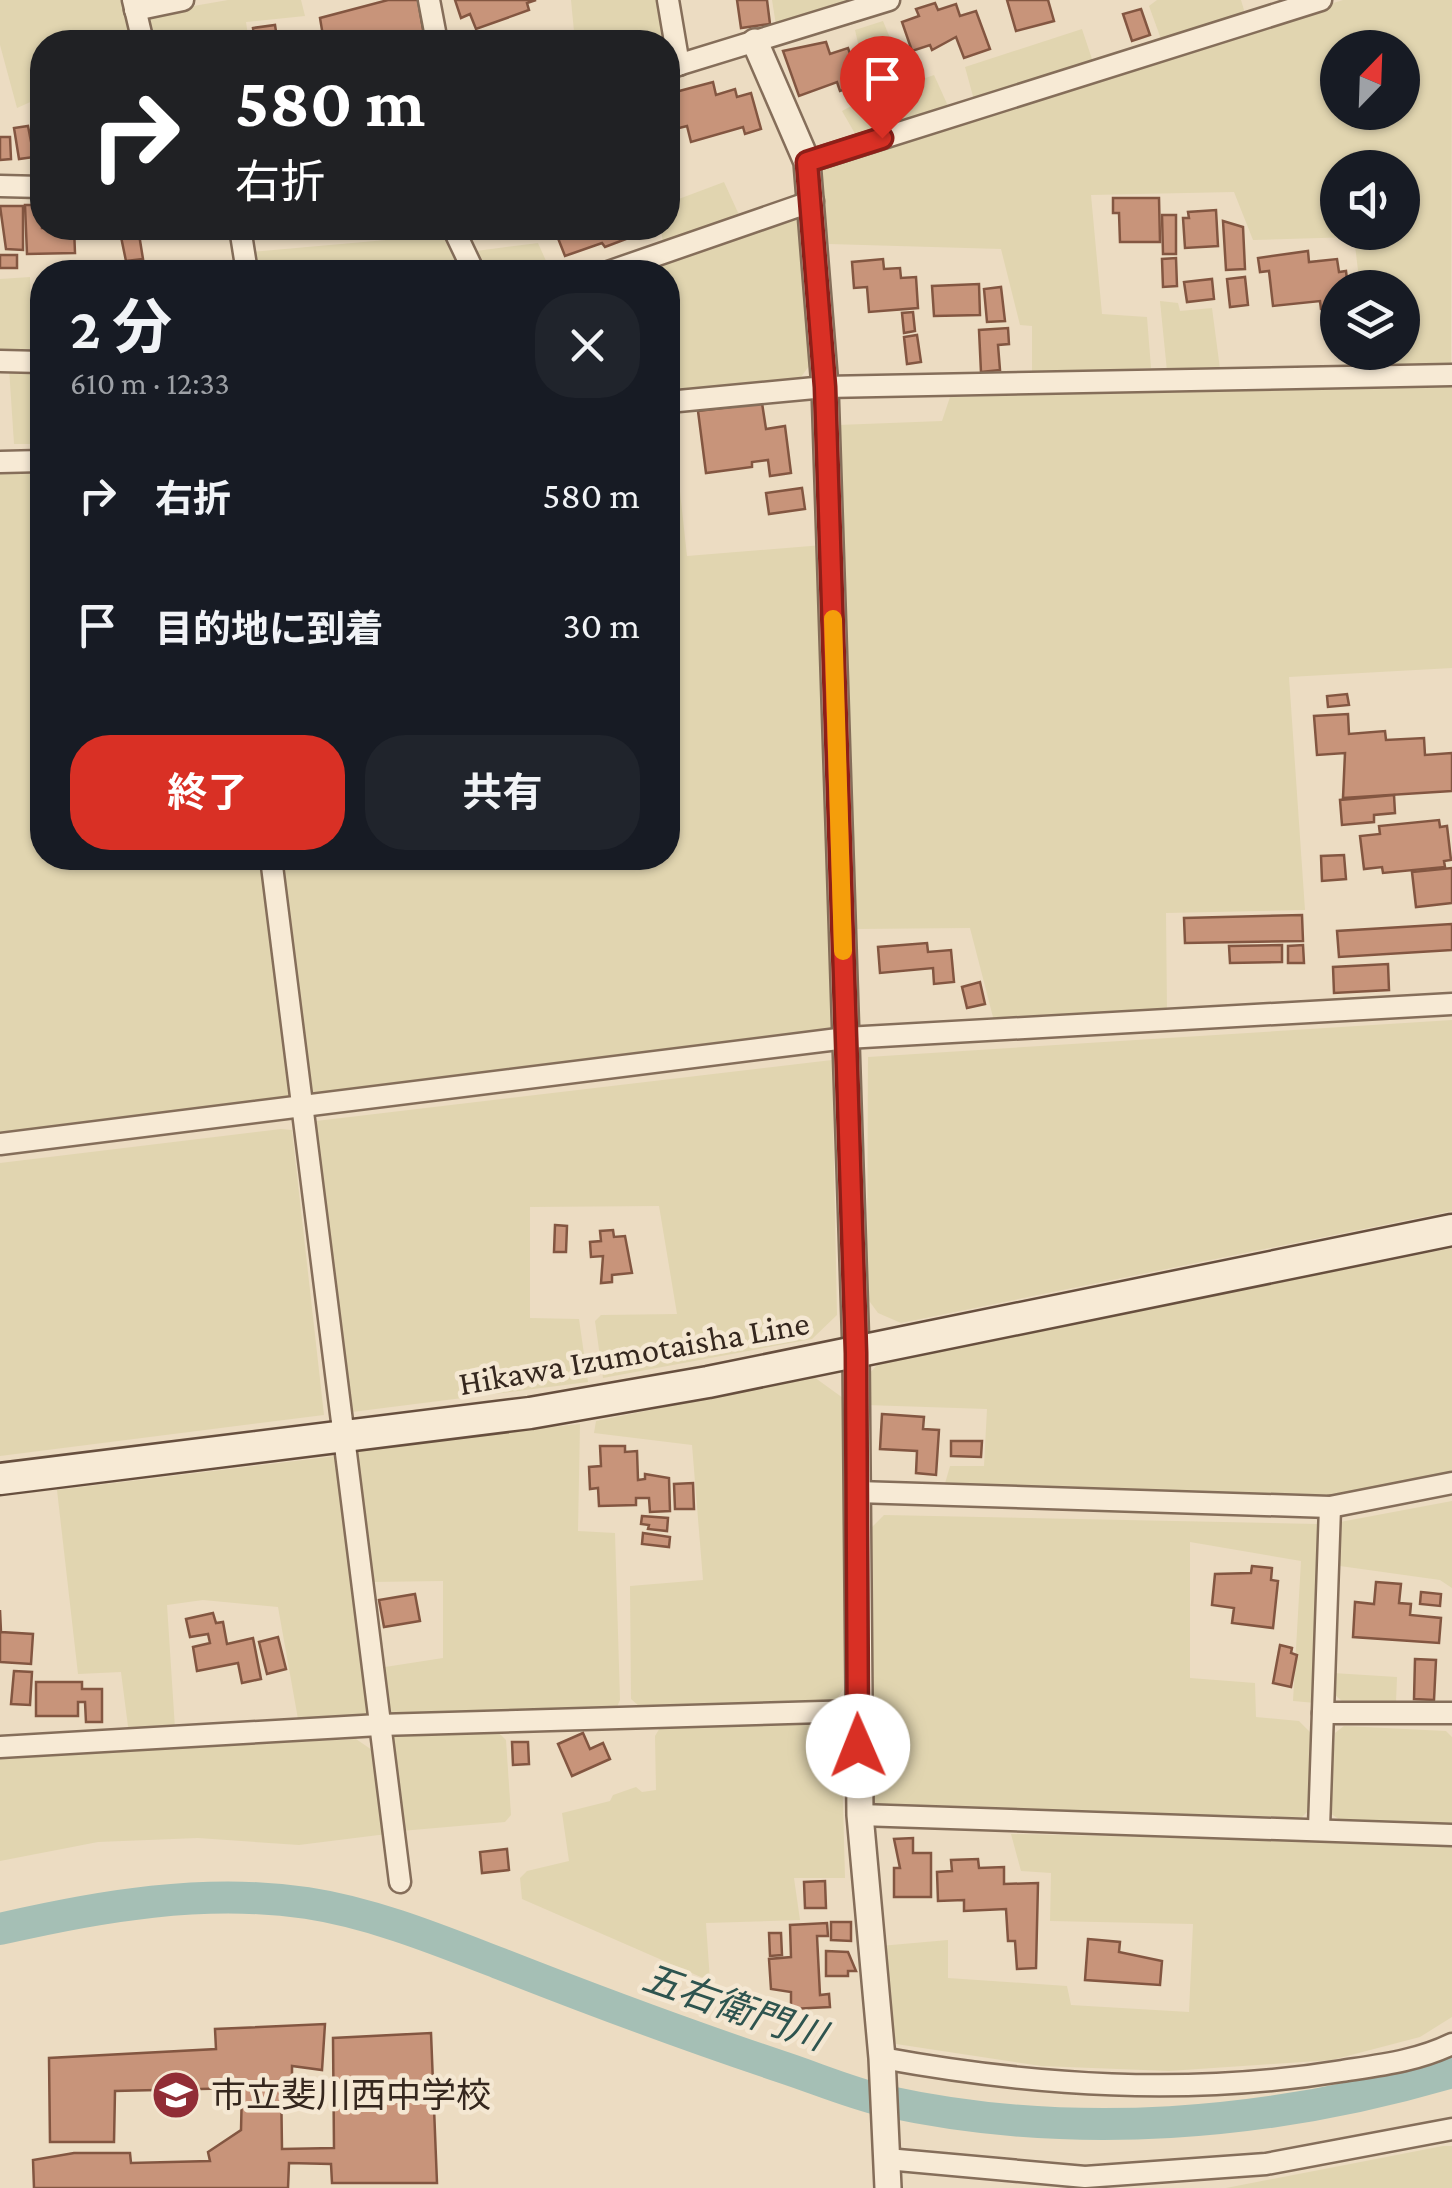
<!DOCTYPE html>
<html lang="ja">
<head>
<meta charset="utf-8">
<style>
	body { margin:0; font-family:"Crimson Pro","Noto Sans JP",serif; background:#20242c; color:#f1f3f6; height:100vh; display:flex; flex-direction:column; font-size:38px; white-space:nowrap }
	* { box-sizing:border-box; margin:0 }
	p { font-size:32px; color:#9ea1a6 }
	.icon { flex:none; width:55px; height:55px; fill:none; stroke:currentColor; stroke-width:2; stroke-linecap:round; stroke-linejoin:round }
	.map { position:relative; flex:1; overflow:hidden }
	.details { position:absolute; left:30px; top:260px; width:650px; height:610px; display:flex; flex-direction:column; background:#171b24; border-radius:40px; box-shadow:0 2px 8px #0004 }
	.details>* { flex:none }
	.guide { position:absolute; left:30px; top:30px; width:650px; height:210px; border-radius:40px; box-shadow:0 2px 8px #0004; background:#202124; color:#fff; overflow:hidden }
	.needle { width:65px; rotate:23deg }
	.controls { position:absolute; left:1320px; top:30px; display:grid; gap:20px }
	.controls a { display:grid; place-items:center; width:100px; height:100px; border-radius:50%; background:#171b24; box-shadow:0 2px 8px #0004; font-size:50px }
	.pin { position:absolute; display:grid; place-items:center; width:85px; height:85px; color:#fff; margin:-102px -42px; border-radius:50% 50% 50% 0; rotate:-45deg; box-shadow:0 0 10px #0007 }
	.pin .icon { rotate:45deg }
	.me { position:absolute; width:110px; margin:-55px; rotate:359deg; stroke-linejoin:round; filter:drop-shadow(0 0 8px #0008) }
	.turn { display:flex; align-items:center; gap:35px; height:210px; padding:0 40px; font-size:45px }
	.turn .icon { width:130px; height:130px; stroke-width:2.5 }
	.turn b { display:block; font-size:70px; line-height:85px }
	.round { display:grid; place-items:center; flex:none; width:105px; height:105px; border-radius:40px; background:#20242c }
	.summary { display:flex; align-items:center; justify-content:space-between; height:170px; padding:0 40px }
	h1 { font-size:60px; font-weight:700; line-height:75px }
	.primary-button { display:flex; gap:20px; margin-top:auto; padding:20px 40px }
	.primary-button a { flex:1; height:115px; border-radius:40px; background:#d93025; color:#fff; font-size:40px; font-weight:700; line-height:115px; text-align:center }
	.primary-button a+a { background:#20242c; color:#f1f3f6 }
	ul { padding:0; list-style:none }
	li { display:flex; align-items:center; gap:30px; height:130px; padding:0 40px }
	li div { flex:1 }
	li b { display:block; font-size:38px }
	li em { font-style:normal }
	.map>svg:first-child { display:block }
	.farmland { fill:#e1d5b0; fill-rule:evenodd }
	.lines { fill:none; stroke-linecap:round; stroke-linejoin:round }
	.river { stroke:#a5bfb5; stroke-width:32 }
	.building { fill:#c8947a; stroke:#835641; stroke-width:2.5 }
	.minor-casing { stroke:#856e5a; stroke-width:25 }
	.tertiary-casing { stroke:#856e5a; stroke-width:30 }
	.secondary-casing { stroke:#674f3e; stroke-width:35 }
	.minor { stroke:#f7ead5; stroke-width:20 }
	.tertiary { stroke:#f7ead5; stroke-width:25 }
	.secondary { stroke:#f7ead5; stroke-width:30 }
	.route-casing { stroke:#8d1f18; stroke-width:25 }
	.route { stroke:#d93025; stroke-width:18 }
	.slow { stroke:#f59e0b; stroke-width:18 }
	.labels { text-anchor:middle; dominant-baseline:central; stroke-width:9; stroke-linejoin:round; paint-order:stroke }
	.street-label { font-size:35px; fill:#35271e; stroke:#f4e7d2 }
	.poi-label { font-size:35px; fill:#35271e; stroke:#f4e7d2; text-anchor:start }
	.water-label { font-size:38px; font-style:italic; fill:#2e544f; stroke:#f4e7d2 }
</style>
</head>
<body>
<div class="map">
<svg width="1452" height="2188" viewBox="0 0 1452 2188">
	<rect width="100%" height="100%" fill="#ecdcc2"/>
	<g class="farmland">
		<polygon points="0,0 127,0 136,42 42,42 42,128 37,99 17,108 0,45"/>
		<polygon points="228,0 301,0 305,16 246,22 249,42 151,42 147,22 153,13"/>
		<polygon points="571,0 657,0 663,42 575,42"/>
		<polygon points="772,0 848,0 776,25"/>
		<polygon points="1157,0 1241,0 1244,10 1242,15 1161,39 1149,6"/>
		<path d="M 1343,0 L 1452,0 L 1451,368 L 1370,366 L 1368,353 L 1402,352 L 1402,288 L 1360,287 L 1354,237 L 1253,240 L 1234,192 L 1091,195 L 1102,314 L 1147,317 L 1151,368 L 1032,373 L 1032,326 L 1020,325 L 1001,249 L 829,244 L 817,165 ZM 1338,48 L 1402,48 L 1402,112 L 1338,112 ZM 1338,168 L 1402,168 L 1402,232 L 1338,232 Z"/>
		<polygon points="883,21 909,84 934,75 948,106 857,137 842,111 870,96 855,30"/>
		<polygon points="1082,29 1094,65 974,100 965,67"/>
		<polygon points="724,182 740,217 663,244 661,228 668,228 668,203"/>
		<polygon points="799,216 805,221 815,358 798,381 668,394 668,272 637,272"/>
		<polygon points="442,235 464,272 387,272 385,265 320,272 254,272 251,252"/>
		<polygon points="538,243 551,272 487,272 476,251"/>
		<polygon points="30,277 31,322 42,322 42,355 0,356 0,279"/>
		<polygon points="1160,301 1178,303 1180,311 1212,308 1220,369 1167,371"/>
		<polygon points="9,368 42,368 42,444 14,444"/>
		<polygon points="1452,384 1452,668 1289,677 1305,910 1166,913 1167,1011 994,1021 970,928 856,929 838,425 942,421 950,397"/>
		<polygon points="668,409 671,409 687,556 823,545 836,1019 828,1032 316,1098 309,1093 280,858 668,858"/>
		<polygon points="42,468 42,858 265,858 294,1094 290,1101 0,1137 0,469"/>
		<polygon points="1452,1020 1452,1211 901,1323 878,1313 867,1298 868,1057"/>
		<polygon points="832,1060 837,1315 812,1339 603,1378 595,1321 601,1315 677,1314 659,1206 530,1207 530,1318 579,1319 588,1382 352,1412 316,1121"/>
		<polygon points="281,1129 292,1130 324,1415 0,1456 0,1163"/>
		<polygon points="1452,1248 1452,1474 1332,1497 944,1487 950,1466 984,1466 987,1409 866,1405 868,1375 879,1363"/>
		<polygon points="814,1377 843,1398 843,1690 834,1703 640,1707 631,1699 630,1586 703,1580 692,1445 594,1433 596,1421"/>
		<polygon points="580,1424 578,1531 615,1533 620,1700 617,1707 399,1717 387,1712 385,1667 443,1658 443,1581 371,1582 353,1456 357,1449"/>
		<polygon points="336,1456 370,1705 364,1717 298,1719 278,1607 203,1600 167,1605 175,1729 129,1734 121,1672 78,1674 57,1490"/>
		<polygon points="1452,1501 1452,1588 1440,1580 1340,1566 1340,1522"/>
		<polygon points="884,1515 1318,1524 1315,1703 1293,1701 1301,1561 1190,1542 1190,1678 1255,1683 1256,1717 1299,1721 1313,1735 1309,1810 1302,1817 878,1809 867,1799 871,1528"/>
		<polygon points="1333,1673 1397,1677 1396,1703 1342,1701 1335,1695"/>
		<polygon points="831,1722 841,1729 845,1878 794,1878 800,1920 706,1923 710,1981 522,1899 520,1878 527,1871 569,1861 562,1813 610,1801 613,1795 636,1787 642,1792 656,1790 655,1736 661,1726"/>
		<polygon points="1344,1726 1446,1731 1452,1737 1452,1823 1340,1820 1330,1813 1335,1733"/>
		<polygon points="498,1732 506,1740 511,1815 505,1822 401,1831 388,1745 395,1733"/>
		<polygon points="356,1739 372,1750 387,1834 299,1845 198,1838 98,1842 0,1861 0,1757"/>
		<polygon points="1011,1834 1452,1844 1452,2017 1420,2037 1332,2060 1169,2071 1041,2066 896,2044 880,1946 948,1940 948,1978 1067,1986 1071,2005 1189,2012 1193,1924 1050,1921 1051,1873 1021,1871"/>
		<polygon points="1443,2146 1452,2146 1452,2188 1226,2188"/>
	</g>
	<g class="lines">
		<path class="river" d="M 0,1929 C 100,1906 204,1888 307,1903 C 373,1913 439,1940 501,1964 C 595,2001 689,2036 785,2068 C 818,2079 851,2093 885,2101 C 1072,2142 1269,2126 1452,2072"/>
	</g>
	<g class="building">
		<polygon points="388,0 418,0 424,35 379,42 324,42 320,18"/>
		<polygon points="455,0 536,0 527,3 529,10 476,29 470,14 461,18"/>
		<polygon points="737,0 767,0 770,24 741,28"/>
		<polygon points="1007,0 1048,0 1054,21 1016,31"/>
		<polygon points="935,3 938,10 956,4 960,16 976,11 990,49 964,58 956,37 932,50 930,45 912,51 902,22 919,16 916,9"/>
		<polygon points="1141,9 1150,35 1132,41 1123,14"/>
		<polygon points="275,25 277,38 312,33 314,42 255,42 253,28"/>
		<polygon points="826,42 830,54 848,48 861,84 840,91 837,82 799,96 783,51"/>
		<polygon points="713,82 716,95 735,89 737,97 751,93 761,129 745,134 743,127 691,142 687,126 675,129 668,94"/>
		<polygon points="28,126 34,157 19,159 14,128"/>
		<polygon points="0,137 10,137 11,159 0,160"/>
		<polygon points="1113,198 1159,198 1160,242 1120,242 1119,213 1113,213"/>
		<polygon points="25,205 42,205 42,228 74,228 75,253 27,254"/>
		<polygon points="0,206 23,206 23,250 6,249"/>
		<polygon points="1216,210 1218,246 1185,248 1183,218 1189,218 1188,212"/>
		<polygon points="1162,215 1176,215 1176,254 1163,254"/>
		<polygon points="1223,221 1243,227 1245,269 1226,270"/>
		<polygon points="83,228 138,228 143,259 126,261 120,232 85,238"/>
		<polygon points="554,228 622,228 626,239 605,247 602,243 565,256"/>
		<polygon points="1308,251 1309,262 1337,259 1339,272 1346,271 1348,288 1338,288 1338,329 1332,308 1321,309 1320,301 1273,306 1269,271 1260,272 1258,258"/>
		<rect x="0" y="255" width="17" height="13"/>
		<polygon points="1176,258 1177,286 1163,287 1162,259"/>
		<polygon points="883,259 884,269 900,268 901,278 916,277 918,308 869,312 867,287 854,288 852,262"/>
		<polygon points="1245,277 1248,305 1230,307 1227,279"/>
		<polygon points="1212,279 1214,299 1187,302 1184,282"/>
		<polygon points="979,284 980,315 934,316 932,286"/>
		<polygon points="1001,287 1005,321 987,322 984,289"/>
		<polygon points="913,312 915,331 904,333 902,313"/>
		<polygon points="1008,328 1009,344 998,345 1000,370 981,372 979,330"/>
		<polygon points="917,335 921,362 907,364 904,337"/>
		<polygon points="762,403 766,429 785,426 791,473 770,476 768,460 752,462 752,467 706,473 698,411"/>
		<polygon points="802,488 805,509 769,514 766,493"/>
		<polygon points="1347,694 1349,705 1328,707 1327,696"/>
		<polygon points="1348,714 1349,734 1385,731 1386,740 1424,738 1425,755 1452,753 1452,791 1343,798 1345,753 1317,755 1314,716"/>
		<polygon points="1394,795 1395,813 1374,815 1374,822 1342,825 1340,800"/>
		<polygon points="1439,820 1440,827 1447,826 1451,860 1444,861 1445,867 1383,873 1382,867 1364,869 1360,836 1380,834 1379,826"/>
		<polygon points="1344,855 1346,879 1322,881 1321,856"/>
		<polygon points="1452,868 1452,903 1416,907 1412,872"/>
		<polygon points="1302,915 1303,941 1185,943 1184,918"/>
		<polygon points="1452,924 1452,950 1339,957 1337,931"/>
		<polygon points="927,943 928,952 951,950 954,982 934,984 933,968 880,973 878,947"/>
		<polygon points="1282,945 1282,962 1230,963 1229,946"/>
		<polygon points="1303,945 1304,963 1288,963 1288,946"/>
		<polygon points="1388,964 1389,990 1334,993 1333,967"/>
		<polygon points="980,982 985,1004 967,1008 962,987"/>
		<polygon points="555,1225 567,1226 566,1252 554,1252"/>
		<polygon points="613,1230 614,1237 625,1236 632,1273 612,1275 612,1282 601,1283 603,1256 591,1257 590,1242 601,1241 600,1231"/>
		<polygon points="882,1414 924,1417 923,1429 939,1430 936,1475 916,1473 917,1451 880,1449"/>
		<polygon points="951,1441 982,1441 981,1457 951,1456"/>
		<polygon points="600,1446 625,1446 625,1452 637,1451 638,1480 645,1479 645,1474 669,1478 670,1511 650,1512 649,1498 636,1498 636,1505 599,1506 598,1488 590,1489 589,1467 601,1466"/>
		<polygon points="693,1483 694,1509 675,1509 674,1484"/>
		<polygon points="642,1516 668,1518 667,1531 648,1529 649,1525 641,1524"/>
		<polygon points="643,1533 670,1537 669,1547 642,1544"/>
		<polygon points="1252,1566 1272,1568 1271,1580 1278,1581 1273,1628 1232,1623 1234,1608 1212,1605 1215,1574 1251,1573"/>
		<polygon points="1376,1582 1401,1584 1399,1603 1411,1604 1410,1615 1441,1618 1439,1643 1353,1637 1355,1602 1374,1604"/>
		<polygon points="1421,1592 1441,1594 1440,1606 1420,1604"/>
		<polygon points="415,1594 420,1621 384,1627 379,1600"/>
		<polygon points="0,1610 1,1632 33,1634 31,1664 0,1662"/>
		<polygon points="213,1613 216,1623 223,1622 227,1644 253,1638 261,1679 242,1683 238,1663 197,1671 193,1647 210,1643 208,1634 190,1637 186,1619"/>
		<polygon points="278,1637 286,1669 267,1674 259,1642"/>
		<polygon points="1280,1645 1292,1648 1291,1653 1297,1655 1291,1687 1273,1683"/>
		<polygon points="1415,1659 1436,1660 1434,1700 1414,1699"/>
		<polygon points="14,1671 32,1672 30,1705 11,1704"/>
		<polygon points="36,1682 82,1682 82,1689 102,1689 102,1722 86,1722 85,1702 78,1702 78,1716 36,1716"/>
		<polygon points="583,1733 590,1749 603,1743 610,1759 572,1776 558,1744"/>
		<polygon points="512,1742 528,1742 529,1764 513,1765"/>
		<polygon points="913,1838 913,1853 931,1853 931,1897 894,1897 894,1868 900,1868 894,1839"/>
		<polygon points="507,1849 509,1870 482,1873 480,1852"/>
		<polygon points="978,1859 979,1868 1004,1867 1004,1884 1038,1883 1036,1968 1017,1969 1015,1941 1008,1941 1006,1909 964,1911 964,1900 938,1901 937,1872 952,1871 951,1860"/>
		<polygon points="825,1881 826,1908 805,1908 804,1882"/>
		<polygon points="831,1922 851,1922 851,1941 831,1940"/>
		<polygon points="827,1923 828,1936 817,1936 820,1995 829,1994 830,2007 791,2009 791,1992 771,1989 769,1959 791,1957 790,1925"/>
		<polygon points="769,1933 781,1933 782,1955 770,1956"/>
		<polygon points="1088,1939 1120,1942 1119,1952 1162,1961 1160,1985 1085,1980"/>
		<polygon points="826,1951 848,1952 856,1971 848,1971 848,1976 826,1976"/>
		<polygon points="325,2024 322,2070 292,2066 292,2080 281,2079 282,2149 334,2148 333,2038 431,2033 437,2183 332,2183 331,2164 289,2163 288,2188 34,2188 33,2160 74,2153 130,2153 131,2163 210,2161 208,2152 241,2130 242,2088 115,2091 114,2142 50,2142 49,2058 216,2049 215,2029"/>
	</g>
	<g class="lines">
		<g class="minor-casing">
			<g id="minor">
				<polyline points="133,0 143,42"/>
				<polyline points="429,0 437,42"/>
				<polyline points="668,0 679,65"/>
				<polyline points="135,10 183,0"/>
				<polyline points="668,68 889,0"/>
				<polyline points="807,162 1321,0"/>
				<polyline points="0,186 42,187"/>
				<polyline points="240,228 247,272"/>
				<polyline points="453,228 474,272"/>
				<polyline points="608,272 813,201"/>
				<polyline points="0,361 42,362"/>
				<polyline points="668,402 825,387 1452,375"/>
				<polyline points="0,462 42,461"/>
				<polyline points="271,858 400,1882"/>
				<polyline points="0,1144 846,1038 1452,1004"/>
				<polyline points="857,1492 1330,1507 1452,1483"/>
				<polyline points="1323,1713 1452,1713"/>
				<polyline points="0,1747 379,1725 858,1711"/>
				<polyline points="860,1815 1452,1835"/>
				<polyline points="1319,1828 1330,1507"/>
				<path d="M 882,2058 C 1035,2086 1188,2096 1342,2071 C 1381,2065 1417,2061 1452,2044"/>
				<polyline points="887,2159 1085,2177 1266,2164 1452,2129"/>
			</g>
		</g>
		<g class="tertiary-casing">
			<polyline id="tertiary" points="755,42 807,162 825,387 856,1353 860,1815 882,2058 888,2188"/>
		</g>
		<g class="secondary-casing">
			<polyline id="secondary" points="0,1479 530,1413 708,1382 1452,1230"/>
		</g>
		<use href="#minor" class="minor"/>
		<use href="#tertiary" class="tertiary"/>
		<use href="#secondary" class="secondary"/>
	</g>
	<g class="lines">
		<g class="route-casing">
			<polyline id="route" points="858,1746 856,1353 846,1038 825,387 807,162 882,138"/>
		</g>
		<use href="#route" class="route"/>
		<polyline class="slow" points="833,619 843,951"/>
	</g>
	<defs>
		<g id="school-disc" transform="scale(2.5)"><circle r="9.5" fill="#912d36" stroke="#f4e7d2"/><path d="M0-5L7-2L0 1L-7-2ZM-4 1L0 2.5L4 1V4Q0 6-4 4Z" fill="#fff"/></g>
	</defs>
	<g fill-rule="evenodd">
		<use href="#school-disc" x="176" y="2095"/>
	</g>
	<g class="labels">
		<g class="street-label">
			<text transform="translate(634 1353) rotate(-10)">Hikawa Izumotaisha Line</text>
		</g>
		<g class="poi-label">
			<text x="211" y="2095">市立斐川西中学校</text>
		</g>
		<g class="water-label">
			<text transform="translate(734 2007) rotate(19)">五右衛門川</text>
		</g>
	</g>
</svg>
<div class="controls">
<a><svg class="needle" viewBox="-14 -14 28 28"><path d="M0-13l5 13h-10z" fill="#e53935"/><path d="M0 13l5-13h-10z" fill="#9ea1a6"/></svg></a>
<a><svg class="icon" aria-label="sound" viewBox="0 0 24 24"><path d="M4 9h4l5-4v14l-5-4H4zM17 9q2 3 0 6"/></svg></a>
<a><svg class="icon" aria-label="layers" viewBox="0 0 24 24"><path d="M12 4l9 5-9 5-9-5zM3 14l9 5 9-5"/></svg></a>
</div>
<div class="pin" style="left:882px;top:138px;background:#d93025"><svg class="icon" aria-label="arrive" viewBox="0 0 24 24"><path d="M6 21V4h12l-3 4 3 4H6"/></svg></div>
<svg class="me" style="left:858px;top:1746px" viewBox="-20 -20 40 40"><circle r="19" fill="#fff"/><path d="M0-13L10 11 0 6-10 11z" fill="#d93025"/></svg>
<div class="guide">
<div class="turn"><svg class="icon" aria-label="right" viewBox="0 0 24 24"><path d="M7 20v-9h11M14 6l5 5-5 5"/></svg><div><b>580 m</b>右折</div></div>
</div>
<section class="details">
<div class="summary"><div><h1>2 分</h1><p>610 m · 12:33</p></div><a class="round"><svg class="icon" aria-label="close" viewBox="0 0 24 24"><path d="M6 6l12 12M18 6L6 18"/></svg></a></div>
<ul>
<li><svg class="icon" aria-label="right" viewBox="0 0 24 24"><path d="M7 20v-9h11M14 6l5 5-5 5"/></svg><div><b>右折</b></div><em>580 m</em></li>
<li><svg class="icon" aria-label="arrive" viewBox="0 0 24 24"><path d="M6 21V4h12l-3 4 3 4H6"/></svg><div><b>目的地に到着</b></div><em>30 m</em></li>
</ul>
<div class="primary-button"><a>終了</a><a>共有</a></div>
</section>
</div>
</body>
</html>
